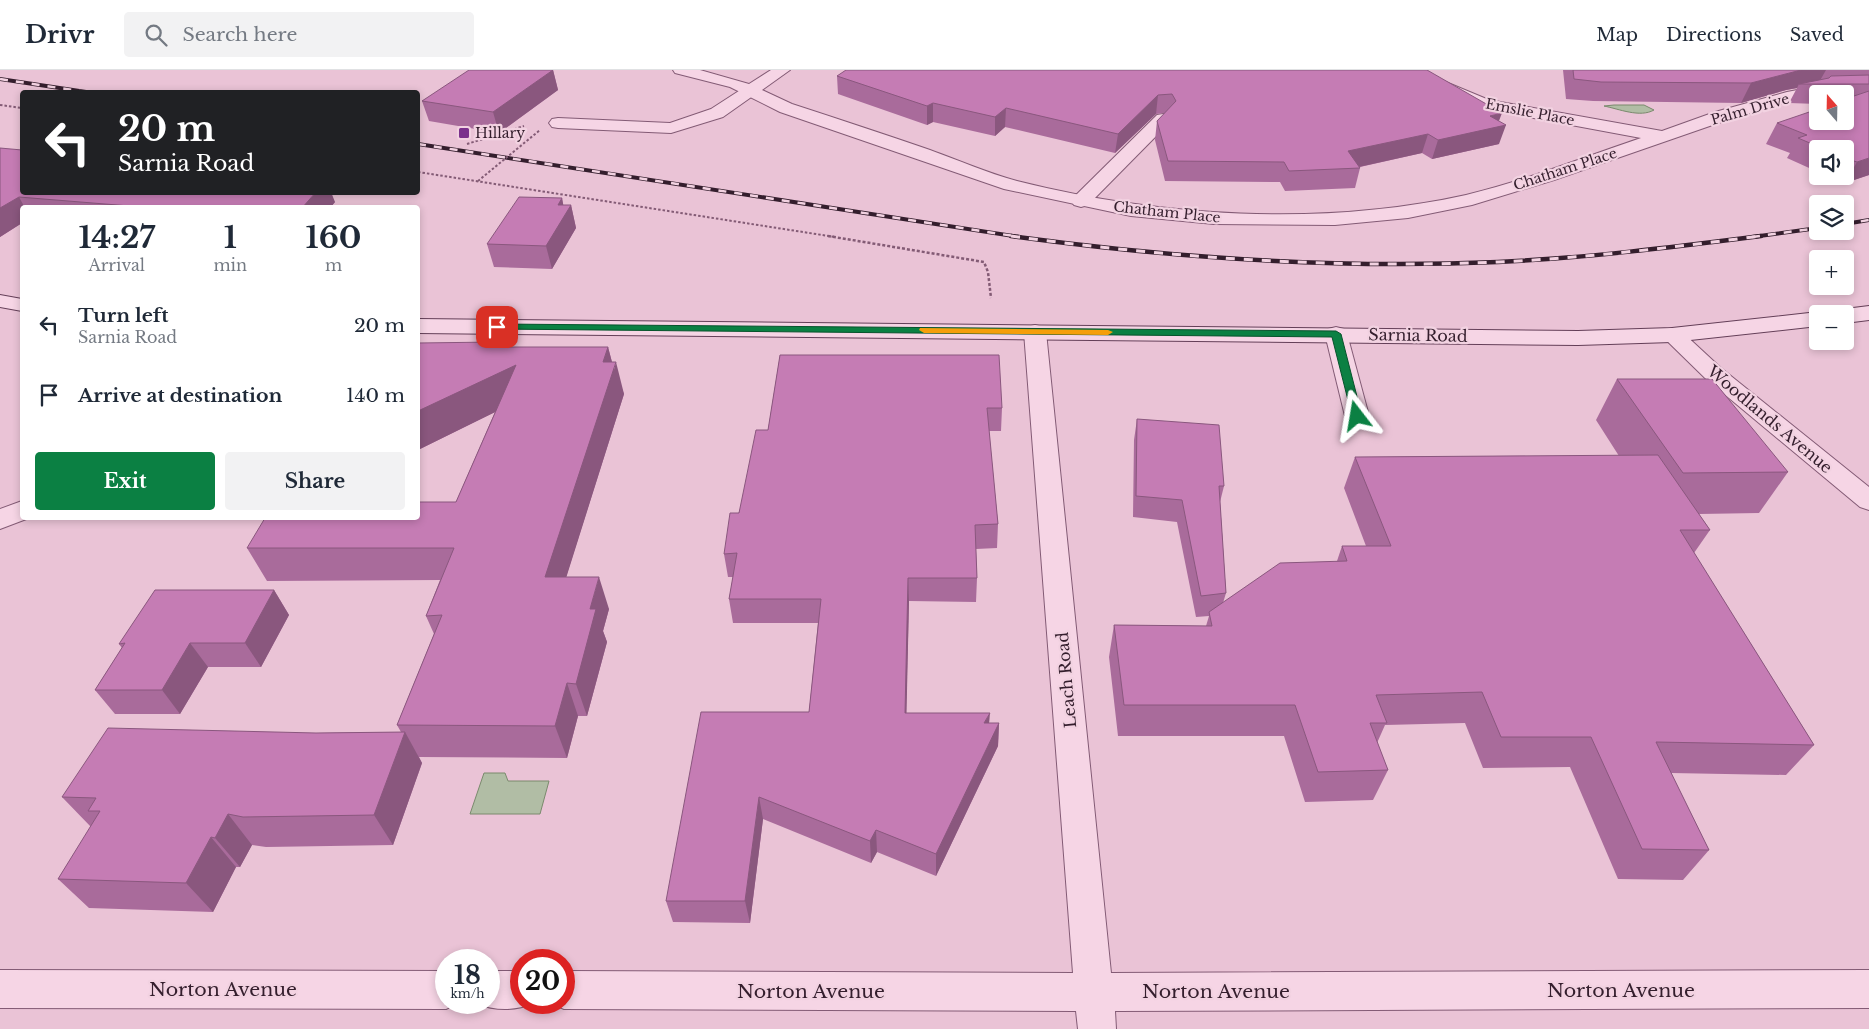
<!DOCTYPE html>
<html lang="en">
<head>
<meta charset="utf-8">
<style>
	body { margin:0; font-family:"Libre Baskerville",serif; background:#f2f2f3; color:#1f2937; height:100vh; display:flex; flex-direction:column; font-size:19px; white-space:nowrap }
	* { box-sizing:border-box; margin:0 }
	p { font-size:16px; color:#747a83 }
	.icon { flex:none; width:28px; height:28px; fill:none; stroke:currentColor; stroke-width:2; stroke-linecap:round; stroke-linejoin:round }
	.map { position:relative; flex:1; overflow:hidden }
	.details { position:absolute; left:20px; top:135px; width:400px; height:315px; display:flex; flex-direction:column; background:#fff; border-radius:5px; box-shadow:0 2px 8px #0003 }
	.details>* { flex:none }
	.banner { position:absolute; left:20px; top:20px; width:400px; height:105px; border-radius:5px; box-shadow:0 2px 8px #0003; background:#202124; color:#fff; overflow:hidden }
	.needle { width:32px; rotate:340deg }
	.fabs { position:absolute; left:1809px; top:15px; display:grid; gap:10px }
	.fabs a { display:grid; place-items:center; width:45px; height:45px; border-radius:5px; background:#fff; box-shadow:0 2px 8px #0003; font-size:25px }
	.speed { position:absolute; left:435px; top:879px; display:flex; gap:10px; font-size:25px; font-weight:700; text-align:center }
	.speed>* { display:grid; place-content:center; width:65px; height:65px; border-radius:50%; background:#fff; box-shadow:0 2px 8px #0003; line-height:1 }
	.speed small { font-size:12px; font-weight:400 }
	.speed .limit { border:8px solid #d22; background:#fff; color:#111 }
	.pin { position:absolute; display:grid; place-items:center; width:42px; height:42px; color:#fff; margin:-21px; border-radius:10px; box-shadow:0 2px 8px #0006 }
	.me { position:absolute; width:55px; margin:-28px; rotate:346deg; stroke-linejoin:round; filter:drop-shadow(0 0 4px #0008) }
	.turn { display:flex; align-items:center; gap:18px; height:105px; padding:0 15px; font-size:22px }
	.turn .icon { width:65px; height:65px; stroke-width:2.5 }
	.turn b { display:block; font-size:35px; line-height:42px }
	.eta { display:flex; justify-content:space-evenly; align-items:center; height:85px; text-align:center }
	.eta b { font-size:30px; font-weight:700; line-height:35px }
	.cta { display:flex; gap:10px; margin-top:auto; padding:10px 15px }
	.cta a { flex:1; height:58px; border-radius:5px; background:#0b8043; color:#fff; font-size:20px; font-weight:700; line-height:58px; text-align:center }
	.cta a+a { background:#f2f2f3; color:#1f2937 }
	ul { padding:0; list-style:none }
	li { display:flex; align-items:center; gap:15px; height:70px; padding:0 15px }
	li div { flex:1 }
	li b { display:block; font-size:19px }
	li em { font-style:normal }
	header { display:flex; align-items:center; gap:30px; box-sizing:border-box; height:70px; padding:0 25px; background:#fff; border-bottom:1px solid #e0e1e3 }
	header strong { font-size:24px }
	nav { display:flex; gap:28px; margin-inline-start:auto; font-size:18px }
	.search { width:350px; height:45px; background:#f2f2f3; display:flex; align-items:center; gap:12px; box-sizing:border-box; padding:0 18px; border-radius:5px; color:#747a83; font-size:19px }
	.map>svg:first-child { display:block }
	.water { fill:#b1bda5; stroke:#7a8a6d }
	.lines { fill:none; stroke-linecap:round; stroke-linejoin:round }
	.lane-casing { stroke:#835b75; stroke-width:2 }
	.street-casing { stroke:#835b75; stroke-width:2 }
	.secondary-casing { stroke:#643f58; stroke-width:2 }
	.path-far1 { stroke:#835b75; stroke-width:2; stroke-dasharray:2.5 2; stroke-linecap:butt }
	.path { stroke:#835b75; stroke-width:2.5; stroke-dasharray:3 2; stroke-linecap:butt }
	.lane { fill:#f6d5e5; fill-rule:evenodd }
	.street { fill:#f6d5e5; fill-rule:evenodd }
	.secondary { fill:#f6d5e5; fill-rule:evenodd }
	.rail-far1-casing { stroke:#341e2d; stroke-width:4 }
	.rail-casing { stroke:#341e2d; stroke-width:4.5 }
	.rail-far1 { stroke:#f2d2e1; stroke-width:2.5; stroke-dasharray:8; stroke-linecap:butt }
	.rail { stroke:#f2d2e1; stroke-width:3; stroke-dasharray:9; stroke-linecap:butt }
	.path-bridge { stroke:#835b75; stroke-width:2; stroke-dasharray:2.5 2; stroke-linecap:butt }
	.wall { fill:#a96b9b }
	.shaded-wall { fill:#8a577e }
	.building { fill:#c57cb4; stroke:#8a577e }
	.route { fill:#0b8043; stroke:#07532c }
	.slow { fill:#f59e0b }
	.poi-dot { fill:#7b308c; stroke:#f2d2e1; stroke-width:2 }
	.labels { text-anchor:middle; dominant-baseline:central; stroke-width:4.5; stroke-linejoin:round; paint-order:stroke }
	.far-street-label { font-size:14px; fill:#341e2d; stroke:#f2d2e1 }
	.far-poi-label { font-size:14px; fill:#341e2d; stroke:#f2d2e1; text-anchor:start }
	.street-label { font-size:16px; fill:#341e2d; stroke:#f2d2e1 }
	.near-street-label { font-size:19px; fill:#341e2d; stroke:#f2d2e1 }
</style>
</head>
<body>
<header>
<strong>Drivr</strong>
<div class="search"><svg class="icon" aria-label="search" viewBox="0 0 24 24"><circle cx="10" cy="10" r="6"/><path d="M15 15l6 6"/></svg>Search here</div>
<nav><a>Map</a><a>Directions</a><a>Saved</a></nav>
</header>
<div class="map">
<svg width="1869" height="959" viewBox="0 0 1869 959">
	<rect width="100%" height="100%" fill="#eac3d6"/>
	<g class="water">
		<path d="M 1614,35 L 1644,35 L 1654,40 C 1640,48 1619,39 1604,36 Z"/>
		<polygon points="484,703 505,703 508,711 549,711 540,744 470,744"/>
	</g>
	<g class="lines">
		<g class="lane-casing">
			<g id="lane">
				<polygon points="751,15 757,17 759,20 757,23 723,47 671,63 558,58 552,57 549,53 552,49 558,48 670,53 711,39 745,17"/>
				<polygon points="1163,44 1169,45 1172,49 1169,53 1088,135 1081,137 1074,135 1071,131 1074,127 1157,45"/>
				<polygon points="1336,257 1344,259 1347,264 1369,346 1366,351 1357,354 1348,351 1345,346 1325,264 1328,259"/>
			</g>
		</g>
		<g class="street-casing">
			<g id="street">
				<path d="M 673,0 L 700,0 L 749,14 L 771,0 L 790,0 L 762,20 L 792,34 C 838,49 884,64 930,80 C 958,90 987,103 1017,111 C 1160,147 1321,157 1466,125 C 1525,111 1584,87 1641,68 L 1480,38 L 1397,3 L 1395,0 L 1417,0 L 1489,30 L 1662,61 L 1715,42 L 1787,22 L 1818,16 L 1869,12 L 1869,22 L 1818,24 L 1818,26 L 1790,31 L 1727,50 L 1554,110 L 1472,135 L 1408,148 L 1335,155 L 1214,154 L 1131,146 L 1004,119 L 780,42 L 730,17 L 675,3 Z"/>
				<polygon points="1035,255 1043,257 1046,262 1111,903 1869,900 1869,938 1115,941 1116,959 1078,959 1076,941 564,939 551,933 564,932 564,901 1073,903 1024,262 1027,257"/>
				<polygon points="1672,258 1680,260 1721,298 1869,417 1869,440 1860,437 1705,308 1661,265 1664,260"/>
				<polygon points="22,431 22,448 29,448 0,459 0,439"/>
				<polygon points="0,900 446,901 446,932 460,932 446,939 0,938"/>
				<path d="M 489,901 L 521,901 L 521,932 L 534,933 C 515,941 495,941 476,933 L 489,932 Z"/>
			</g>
		</g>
		<g class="secondary-casing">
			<g id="secondary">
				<polygon points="0,225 22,229 22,241 0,237"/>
				<polygon points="1869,236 1869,250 1845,253 1845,244 1836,244 1845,239"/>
				<polygon points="1818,242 1823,244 1818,244 1818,256 1672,272 1578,275 418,263 418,249 1578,261 1672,258"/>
			</g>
		</g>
		<g class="path-far1">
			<polyline points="0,35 22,38"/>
			<polyline points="467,74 524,56"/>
			<polyline points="418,102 835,167"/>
		</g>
		<polyline class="path" points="828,166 984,192 988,202 991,228"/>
		<use href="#lane" class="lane"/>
		<use href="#street" class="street"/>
		<use href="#secondary" class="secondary"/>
		<g class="rail-far1-casing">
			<g id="rail-far1">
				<polyline points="0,9 86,22"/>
				<polyline points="418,74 1020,167"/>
				<polyline points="1845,154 1869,150"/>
				<polyline points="1752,167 1818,158"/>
			</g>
		</g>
		<g class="rail-casing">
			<path id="rail" d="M 1011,166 C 1172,188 1335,199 1498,192 C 1586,188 1674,177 1761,166"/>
		</g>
		<use href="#rail-far1" class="rail-far1"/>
		<use href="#rail" class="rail"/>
		<polyline class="path-bridge" points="478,111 540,60"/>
	</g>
	<g class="wall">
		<polygon points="553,0 558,20 499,63 429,51 422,31"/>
		<polygon points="1427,0 1499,51 1499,74 1432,89 1422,83 1360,97 1360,98 1355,118 1285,121 1280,112 1165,111 1155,70 1157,51 1165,43 1156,44 1115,83 1005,57 995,66 933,52 927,55 838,24 837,6"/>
		<polygon points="1563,0 1869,0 1869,105 1845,113 1828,106 1845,106 1845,79 1818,79 1818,102 1787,88 1790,83 1766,74 1777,53 1845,51 1845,24 1818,24 1818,34 1789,33 1797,18 1786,20 1741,33 1593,31 1566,29"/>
		<polygon points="0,78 335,132 330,138 22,138 22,153 0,167"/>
		<polygon points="562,128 563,135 571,135 576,158 552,199 494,197 487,174"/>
		<polygon points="495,272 497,277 608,277 612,292 624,324 566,507 609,539 603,561 607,572 587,646 578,646 567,688 419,687 422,693 393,775 266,777 252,775 240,797 236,797 213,842 89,838 58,809 91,757 62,727 316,663 401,662 397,655 434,564 426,546 440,510 267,511 247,478 456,432 495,342 418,380"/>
		<polygon points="780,285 1002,338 1001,361 989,361 998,454 997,478 976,479 977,508 976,532 909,531 906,643 989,653 999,653 998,676 936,806 877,782 871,793 763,749 750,853 673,852 666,831 809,642 818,553 733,553 729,529 733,507 728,507 724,484 768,360"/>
		<polygon points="1617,309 1788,402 1759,443 1699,444 1710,460 1694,483 1814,675 1786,705 1671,703 1709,780 1683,810 1618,809 1570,697 1483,698 1465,653 1385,655 1377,673 1388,700 1373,730 1305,732 1284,666 1118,666 1109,587 1114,555 1206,556 1209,546 1196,547 1177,452 1133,447 1134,370 1137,349 1224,416 1220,432 1226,523 1223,533 1337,491 1342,476 1366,476 1344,418 1355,387 1619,386 1596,350"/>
		<polygon points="274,520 289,545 261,597 208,597 180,644 115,644 95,620 122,578 119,574"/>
	</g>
	<g class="shaded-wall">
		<polygon points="553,0 558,20 499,63 493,42"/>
		<polygon points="1801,0 1826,0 1818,14 1799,14 1797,18 1786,20 1741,33 1751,13"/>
		<polygon points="1158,25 1156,44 1115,83 1118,64"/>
		<polygon points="933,33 933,52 927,55 927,36"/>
		<polygon points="1006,38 1005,57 995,66 995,47"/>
		<polygon points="1502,43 1497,56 1506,55 1499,74 1432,89 1438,70 1490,46"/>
		<polygon points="1428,64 1422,83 1354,98 1348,81"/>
		<polygon points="1869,88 1869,105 1845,113 1857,92"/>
		<polygon points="316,122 331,122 335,132 330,138 302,138"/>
		<polygon points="19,127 25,138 22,138 22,153 0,167 0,138"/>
		<polygon points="562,128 565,144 571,135 576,158 552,199 546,176 558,135"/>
		<polygon points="495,272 504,300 516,295 526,327 418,380 418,341 492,277"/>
		<polygon points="608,277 614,300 616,292 624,324 556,540 545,507 603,292"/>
		<polygon points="599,507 609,539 603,561 607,572 587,646 576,614 590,539"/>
		<polygon points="908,508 909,531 906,666 905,643"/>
		<polygon points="274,520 289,545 261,597 245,573"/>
		<polygon points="190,573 208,597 180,644 162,620"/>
		<polygon points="567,613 578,646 567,688 555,656"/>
		<polygon points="990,643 988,666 984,653"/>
		<polygon points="999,653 998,676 936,806 936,784"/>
		<polygon points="405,662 422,693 393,775 374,745"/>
		<polygon points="759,727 763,749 750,853 745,831"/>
		<polygon points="228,744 252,775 240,797 215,768"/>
		<polygon points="876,760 877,782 871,793 870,771"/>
		<polygon points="211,767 236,797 213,842 186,813"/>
	</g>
	<g class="building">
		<polygon points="469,0 553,0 493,42 422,31"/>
		<polygon points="846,0 1427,0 1502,43 1490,46 1506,55 1438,70 1428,64 1348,81 1360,98 1289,101 1284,92 1168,91 1157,51 1176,31 1172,24 1158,25 1118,64 1006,38 995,47 933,33 927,36 837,6"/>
		<polygon points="1573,0 1801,0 1751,13 1601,12 1574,9"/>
		<polygon points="1869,5 1869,14 1799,14 1829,8 1831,6"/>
		<polygon points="1869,21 1869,88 1857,92 1845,88 1845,79 1824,79 1798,68 1807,65 1777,53 1818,39 1818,51 1845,51 1845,29"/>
		<polygon points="0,78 22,80 22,122 316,122 302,138 154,138 19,127 0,138"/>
		<polygon points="519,127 562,128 558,135 571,135 546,176 487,174"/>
		<polygon points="495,272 492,277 608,277 603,292 616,292 545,507 599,507 590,539 596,539 576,614 567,613 555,656 397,655 442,545 426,546 454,478 247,478 265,448 418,448 418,432 456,432 516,295 418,341 418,273"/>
		<polygon points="780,285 999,285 1002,338 987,338 998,454 975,455 977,508 908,508 905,643 990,643 984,653 999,653 936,784 876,760 870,771 759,727 745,831 666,831 701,642 809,642 821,529 729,529 737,483 724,484 730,443 739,443 756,360 768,360"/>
		<polygon points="1617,309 1712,309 1788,402 1683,403"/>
		<polygon points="1137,349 1219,355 1224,416 1219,416 1226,523 1201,526 1182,430 1136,426"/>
		<polygon points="1658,385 1710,460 1680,460 1814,675 1656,672 1709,780 1642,779 1591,667 1501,667 1482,622 1376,625 1387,653 1370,653 1388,700 1318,702 1295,635 1124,635 1114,555 1212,556 1209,542 1280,493 1347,491 1342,476 1391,476 1355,387"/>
		<polygon points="155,520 274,520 245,573 190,573 162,620 95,620 125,573 119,574"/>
		<polygon points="108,658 316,663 405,662 374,745 243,747 228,744 215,768 211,767 186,813 58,809 100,741 88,741 96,728 62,727"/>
	</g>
	<polygon class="route" points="497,254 1336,261 1341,264 1362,346 1357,349 1352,346 1332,267 494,259 493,257"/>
	<polygon class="slow" points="920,258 1108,260 1113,262 1108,265 924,263 919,260"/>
	<rect class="poi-dot" x="458" y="57" width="12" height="12" rx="2.5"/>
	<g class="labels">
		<g class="far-street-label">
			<text transform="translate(1750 39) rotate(-16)">Palm Drive</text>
			<text transform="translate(1530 42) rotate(11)">Emslie Place</text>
			<text transform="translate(1565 99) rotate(-18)">Chatham Place</text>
			<text transform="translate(1167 142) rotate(6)">Chatham Place</text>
		</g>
		<g class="far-poi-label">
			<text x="475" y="63">Hillary</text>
		</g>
		<g class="street-label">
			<text transform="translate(1418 265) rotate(1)">Sarnia Road</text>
			<text transform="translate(1770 349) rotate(40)">Woodlands Avenue</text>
			<text transform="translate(1066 610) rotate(-95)">Leach Road</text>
		</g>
		<g class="near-street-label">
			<text x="223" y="919">Norton Avenue</text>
			<text x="1621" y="920">Norton Avenue</text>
			<text x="811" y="921">Norton Avenue</text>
			<text x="1216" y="921">Norton Avenue</text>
		</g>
	</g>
</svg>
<div class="fabs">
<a><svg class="needle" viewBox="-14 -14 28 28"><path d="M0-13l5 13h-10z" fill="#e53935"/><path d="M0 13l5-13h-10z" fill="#747a83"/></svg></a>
<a><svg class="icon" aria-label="sound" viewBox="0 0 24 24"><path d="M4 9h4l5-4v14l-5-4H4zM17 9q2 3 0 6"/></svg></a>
<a><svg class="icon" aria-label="layers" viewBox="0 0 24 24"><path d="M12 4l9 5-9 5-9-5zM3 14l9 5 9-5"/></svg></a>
<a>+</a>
<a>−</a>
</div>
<div class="speed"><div>18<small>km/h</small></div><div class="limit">20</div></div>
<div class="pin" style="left:497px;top:257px;background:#d93025"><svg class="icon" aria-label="arrive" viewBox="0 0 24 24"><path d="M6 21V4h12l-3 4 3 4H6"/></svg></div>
<svg class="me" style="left:1357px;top:346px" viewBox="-20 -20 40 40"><path d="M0-17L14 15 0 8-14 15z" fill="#0b8043" stroke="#fff" stroke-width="4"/></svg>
<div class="banner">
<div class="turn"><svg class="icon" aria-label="left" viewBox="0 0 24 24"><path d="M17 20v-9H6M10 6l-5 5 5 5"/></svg><div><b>20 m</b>Sarnia Road</div></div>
</div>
<section class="details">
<div class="eta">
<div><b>14:27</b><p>Arrival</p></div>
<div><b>1</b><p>min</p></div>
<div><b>160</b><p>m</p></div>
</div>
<ul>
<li><svg class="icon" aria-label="left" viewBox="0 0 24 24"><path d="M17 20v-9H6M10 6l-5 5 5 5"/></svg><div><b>Turn left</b><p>Sarnia Road</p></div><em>20 m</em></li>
<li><svg class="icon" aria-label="arrive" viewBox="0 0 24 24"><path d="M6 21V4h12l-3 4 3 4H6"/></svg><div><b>Arrive at destination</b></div><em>140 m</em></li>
</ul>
<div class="cta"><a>Exit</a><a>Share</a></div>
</section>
</div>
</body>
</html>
